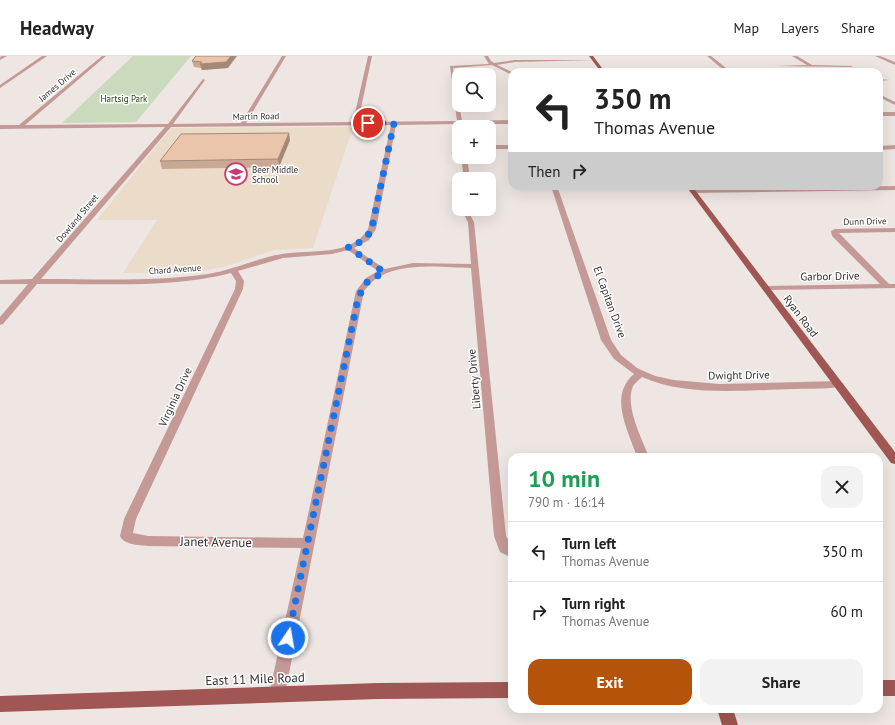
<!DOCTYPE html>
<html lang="en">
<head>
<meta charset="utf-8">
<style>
	body { margin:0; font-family:"PT Sans",sans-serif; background:#f2f2f2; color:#222; height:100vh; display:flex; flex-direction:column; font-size:15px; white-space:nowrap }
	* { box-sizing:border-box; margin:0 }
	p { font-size:13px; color:#767676 }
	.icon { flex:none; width:22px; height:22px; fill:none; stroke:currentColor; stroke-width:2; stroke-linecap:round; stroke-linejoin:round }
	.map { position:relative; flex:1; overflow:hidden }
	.sheet { position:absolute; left:508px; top:397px; width:375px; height:260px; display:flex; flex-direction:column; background:#fff; border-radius:12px; box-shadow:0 4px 16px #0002 }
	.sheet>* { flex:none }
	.hud { position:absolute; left:508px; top:12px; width:375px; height:122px; border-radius:12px; box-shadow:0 4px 16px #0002; background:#fff; color:#222; overflow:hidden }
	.tools { position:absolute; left:452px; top:12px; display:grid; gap:8px }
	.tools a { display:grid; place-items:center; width:44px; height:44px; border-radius:8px; background:#fff; box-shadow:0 4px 16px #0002; font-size:20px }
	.pin { position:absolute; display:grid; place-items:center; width:34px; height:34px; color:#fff; margin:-17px; border:2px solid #fff; border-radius:50%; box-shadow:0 1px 4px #0007 }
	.me { position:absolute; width:44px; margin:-22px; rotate:12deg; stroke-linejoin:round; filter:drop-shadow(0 0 3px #0008) }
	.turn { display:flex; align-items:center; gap:14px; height:84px; padding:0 20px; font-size:18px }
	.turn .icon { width:52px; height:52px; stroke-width:2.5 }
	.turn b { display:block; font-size:28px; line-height:34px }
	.then { display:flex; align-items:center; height:38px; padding:0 20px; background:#0003; gap:8px; font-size:15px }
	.round { display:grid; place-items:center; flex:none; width:42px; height:42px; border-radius:12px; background:#f2f2f2 }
	.headline { display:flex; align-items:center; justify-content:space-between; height:68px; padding:0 20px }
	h1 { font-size:24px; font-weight:700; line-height:30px; color:#1e9e55 }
	.button { display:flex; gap:8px; margin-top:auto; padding:8px 20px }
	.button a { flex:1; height:46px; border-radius:12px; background:#b45309; color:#fff; font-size:16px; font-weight:700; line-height:46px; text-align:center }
	.button a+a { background:#f2f2f2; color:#222 }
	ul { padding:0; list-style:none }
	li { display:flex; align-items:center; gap:12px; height:60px; padding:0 20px; border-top:1px solid #e0e0e0 }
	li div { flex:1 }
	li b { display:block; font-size:15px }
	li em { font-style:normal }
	header { display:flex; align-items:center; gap:24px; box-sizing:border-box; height:56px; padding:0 20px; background:#fff; border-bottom:1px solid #e0e0e0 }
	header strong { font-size:19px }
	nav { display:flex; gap:22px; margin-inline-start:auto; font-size:14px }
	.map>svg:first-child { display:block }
	.education { fill:#ebdbc9 }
	.green { fill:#c9dabd }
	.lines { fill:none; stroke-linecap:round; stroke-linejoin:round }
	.minor { fill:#c59a96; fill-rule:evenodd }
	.major { fill:#a05653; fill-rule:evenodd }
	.wall { fill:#c9a993 }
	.shaded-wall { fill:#a48978 }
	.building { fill:#eac4ab; stroke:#a48978 }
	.route { stroke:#1a73e8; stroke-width:7; stroke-dasharray:0 12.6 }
	.labels { text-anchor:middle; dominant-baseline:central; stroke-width:3; stroke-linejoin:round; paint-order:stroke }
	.far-street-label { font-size:9px; fill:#322f2e; stroke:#fff }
	.far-park-label { font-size:9px; fill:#25400b; stroke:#fff }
	.far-poi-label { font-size:9px; fill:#322f2e; stroke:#fff; text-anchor:start }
	.street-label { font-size:11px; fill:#322f2e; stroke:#fff }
	.near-street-label { font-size:13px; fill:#322f2e; stroke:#fff }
</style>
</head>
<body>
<header>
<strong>Headway</strong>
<nav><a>Map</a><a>Layers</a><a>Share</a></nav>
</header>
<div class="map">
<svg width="895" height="669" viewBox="0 0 895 669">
	<rect width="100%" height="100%" fill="#ede6e2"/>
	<polygon class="education" points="353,71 313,192 274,194 227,210 192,217 123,217 157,164 97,164 171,72"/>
	<polygon class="green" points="133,0 191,0 136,66 62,67"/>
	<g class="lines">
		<g class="minor">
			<polygon points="2,0 7,0 0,4 0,1"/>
			<polygon points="42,0 47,0 0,32 0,29"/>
			<path d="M 102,0 L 106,0 L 25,69 L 168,68 L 203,23 L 205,24 L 173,68 L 241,67 L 282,0 L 286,0 L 246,67 L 353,66 L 368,0 L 372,0 L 358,66 L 457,65 L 450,10 L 489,8 L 484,0 L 488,0 L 491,5 L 494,7 L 515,4 L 596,4 L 515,6 L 497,9 L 512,16 L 512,19 L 492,9 L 453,12 L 462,65 L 512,64 L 512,68 L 463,68 L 465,71 L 459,71 L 458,68 L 396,69 L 376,173 L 369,184 L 354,192 L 385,213 L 413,207 L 471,208 L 468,166 L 461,153 L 467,153 L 474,166 L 506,480 L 512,490 L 512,502 L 500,496 L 494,480 L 471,212 C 442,211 395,205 372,226 C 369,228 367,232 364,235 L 285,638 L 282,643 L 277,646 L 272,643 L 269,638 L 301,492 L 148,490 C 139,489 124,489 120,480 L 124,463 L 235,233 L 236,225 L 231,217 C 171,233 99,227 37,228 L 3,268 L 0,269 L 0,261 L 28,228 L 0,228 L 0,224 L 32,223 L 165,71 L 0,73 L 0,69 L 19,69 ZM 391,69 L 368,173 C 351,201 310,193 282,198 C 257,202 234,214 208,218 C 153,226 96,223 41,223 L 171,71 ZM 348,194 L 378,215 L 366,222 L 356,235 L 303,482 L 148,480 L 133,477 L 136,463 L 243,233 L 244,225 L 238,215 L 283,202 L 332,198 Z"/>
			<polygon points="707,0 711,0 731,16 726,16"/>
			<polygon points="792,0 797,0 812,9 853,10 851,11 776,10 807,9"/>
			<polygon points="875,0 880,0 895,6 895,9"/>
			<polygon points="879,23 890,24 879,25"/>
			<polygon points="879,38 895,46 895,49 879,41"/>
			<rect x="879" y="56" width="16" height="4"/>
			<rect x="489" y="89" width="23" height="4"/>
			<polygon points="895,89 895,93 879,94 879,90"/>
			<polygon points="461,101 467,101 470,123 464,123"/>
			<path d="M 551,130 L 557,130 L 611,284 L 621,299 L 637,312 L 655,320 L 674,324 L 719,328 L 839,325 L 844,328 L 842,330 C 828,334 809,332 794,333 C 747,334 686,341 642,321 C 638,325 633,328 632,333 C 626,352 642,383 649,401 L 637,401 C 628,374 608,340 634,318 L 614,303 L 601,284 Z"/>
			<polygon points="895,130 895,134 692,137 689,135 692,133"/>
			<polygon points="895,172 895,176 839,177 889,228 895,228 895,232 766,234 762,232 766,230 880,228 832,180 831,175 835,173"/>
		</g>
		<g class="major">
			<polygon points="589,0 593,0 605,16 601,16"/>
			<polygon points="686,130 692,130 895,396 895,408 891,407"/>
			<rect x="879" y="624" width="16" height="16"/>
			<polygon points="512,626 512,642 378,643 0,656 0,640 378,627"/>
			<polygon points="717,653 733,653 738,669 722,669"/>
		</g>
	</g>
	<g class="wall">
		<polygon points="196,0 228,12 202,14 201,12 194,11 192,5"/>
		<polygon points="290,84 279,111 162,113 160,105"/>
	</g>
	<g class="shaded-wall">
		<polygon points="231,0 237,0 228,12 202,14 200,8"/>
		<polygon points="289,77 290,84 279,111 278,103"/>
	</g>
	<g class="building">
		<polygon points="196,0 231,0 226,6 200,8 202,6 192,5"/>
		<polygon points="289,77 278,103 160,105 181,78"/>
	</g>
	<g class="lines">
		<polyline class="route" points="288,582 358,242 366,227 384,216 348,191 360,186 371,176 394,67 368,67"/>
	</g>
	<defs>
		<g id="school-ring" transform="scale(1.15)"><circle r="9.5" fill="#fff" stroke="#c73c6f" stroke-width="1.5"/><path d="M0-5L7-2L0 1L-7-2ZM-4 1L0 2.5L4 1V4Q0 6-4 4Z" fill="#c73c6f"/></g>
	</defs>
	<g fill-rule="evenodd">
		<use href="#school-ring" x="236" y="118"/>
	</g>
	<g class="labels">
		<g class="far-street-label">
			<text transform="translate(57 29) rotate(-40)">James Drive</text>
			<text transform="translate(256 60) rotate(-1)">Martin Road</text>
			<text transform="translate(77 162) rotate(-50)">Dowland Street</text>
			<text transform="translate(865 165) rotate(-1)">Dunn Drive</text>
			<text transform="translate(175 213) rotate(-4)">Chard Avenue</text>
		</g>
		<g class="far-park-label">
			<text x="124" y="42">Hartsig Park</text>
		</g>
		<g class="far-poi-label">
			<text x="252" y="113">Beer Middle<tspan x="252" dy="10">School</tspan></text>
		</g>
		<g class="street-label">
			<text transform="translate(830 220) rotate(-1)">Garbor Drive</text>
			<text transform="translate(610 246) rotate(70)">El Capitan Drive</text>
			<text transform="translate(801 260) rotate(53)">Ryan Road</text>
			<text transform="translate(739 319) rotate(-1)">Dwight Drive</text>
			<text transform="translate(474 323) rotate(-95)">Liberty Drive</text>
			<text transform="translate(175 341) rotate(-65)">Virginia Drive</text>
		</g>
		<g class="near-street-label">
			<text transform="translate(216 486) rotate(1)">Janet Avenue</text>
			<text transform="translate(255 623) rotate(-2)">East 11 Mile Road</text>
		</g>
	</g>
</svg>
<div class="tools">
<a><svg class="icon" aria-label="search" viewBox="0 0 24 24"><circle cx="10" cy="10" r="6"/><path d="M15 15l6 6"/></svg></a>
<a>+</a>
<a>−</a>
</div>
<div class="pin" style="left:368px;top:67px;background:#d93025"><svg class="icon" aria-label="arrive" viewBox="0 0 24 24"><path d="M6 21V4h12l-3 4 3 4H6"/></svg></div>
<svg class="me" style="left:288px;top:582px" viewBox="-20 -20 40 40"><circle r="17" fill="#1a73e8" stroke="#fff" stroke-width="3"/><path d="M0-11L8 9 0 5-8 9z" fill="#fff"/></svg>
<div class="hud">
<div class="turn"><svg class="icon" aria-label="left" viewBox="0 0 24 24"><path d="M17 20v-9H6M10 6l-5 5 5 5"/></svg><div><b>350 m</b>Thomas Avenue</div></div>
<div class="then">Then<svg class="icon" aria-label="right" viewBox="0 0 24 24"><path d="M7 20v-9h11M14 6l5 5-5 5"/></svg></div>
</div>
<section class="sheet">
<div class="headline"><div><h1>10 min</h1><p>790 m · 16:14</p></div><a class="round"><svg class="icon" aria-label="close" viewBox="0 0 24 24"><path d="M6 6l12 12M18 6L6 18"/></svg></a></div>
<ul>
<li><svg class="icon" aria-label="left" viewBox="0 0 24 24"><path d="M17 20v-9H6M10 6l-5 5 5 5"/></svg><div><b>Turn left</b><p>Thomas Avenue</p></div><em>350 m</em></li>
<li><svg class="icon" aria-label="right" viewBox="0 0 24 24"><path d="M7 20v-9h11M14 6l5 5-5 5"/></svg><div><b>Turn right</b><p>Thomas Avenue</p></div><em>60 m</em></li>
</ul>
<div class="button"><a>Exit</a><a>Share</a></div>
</section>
</div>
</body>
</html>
